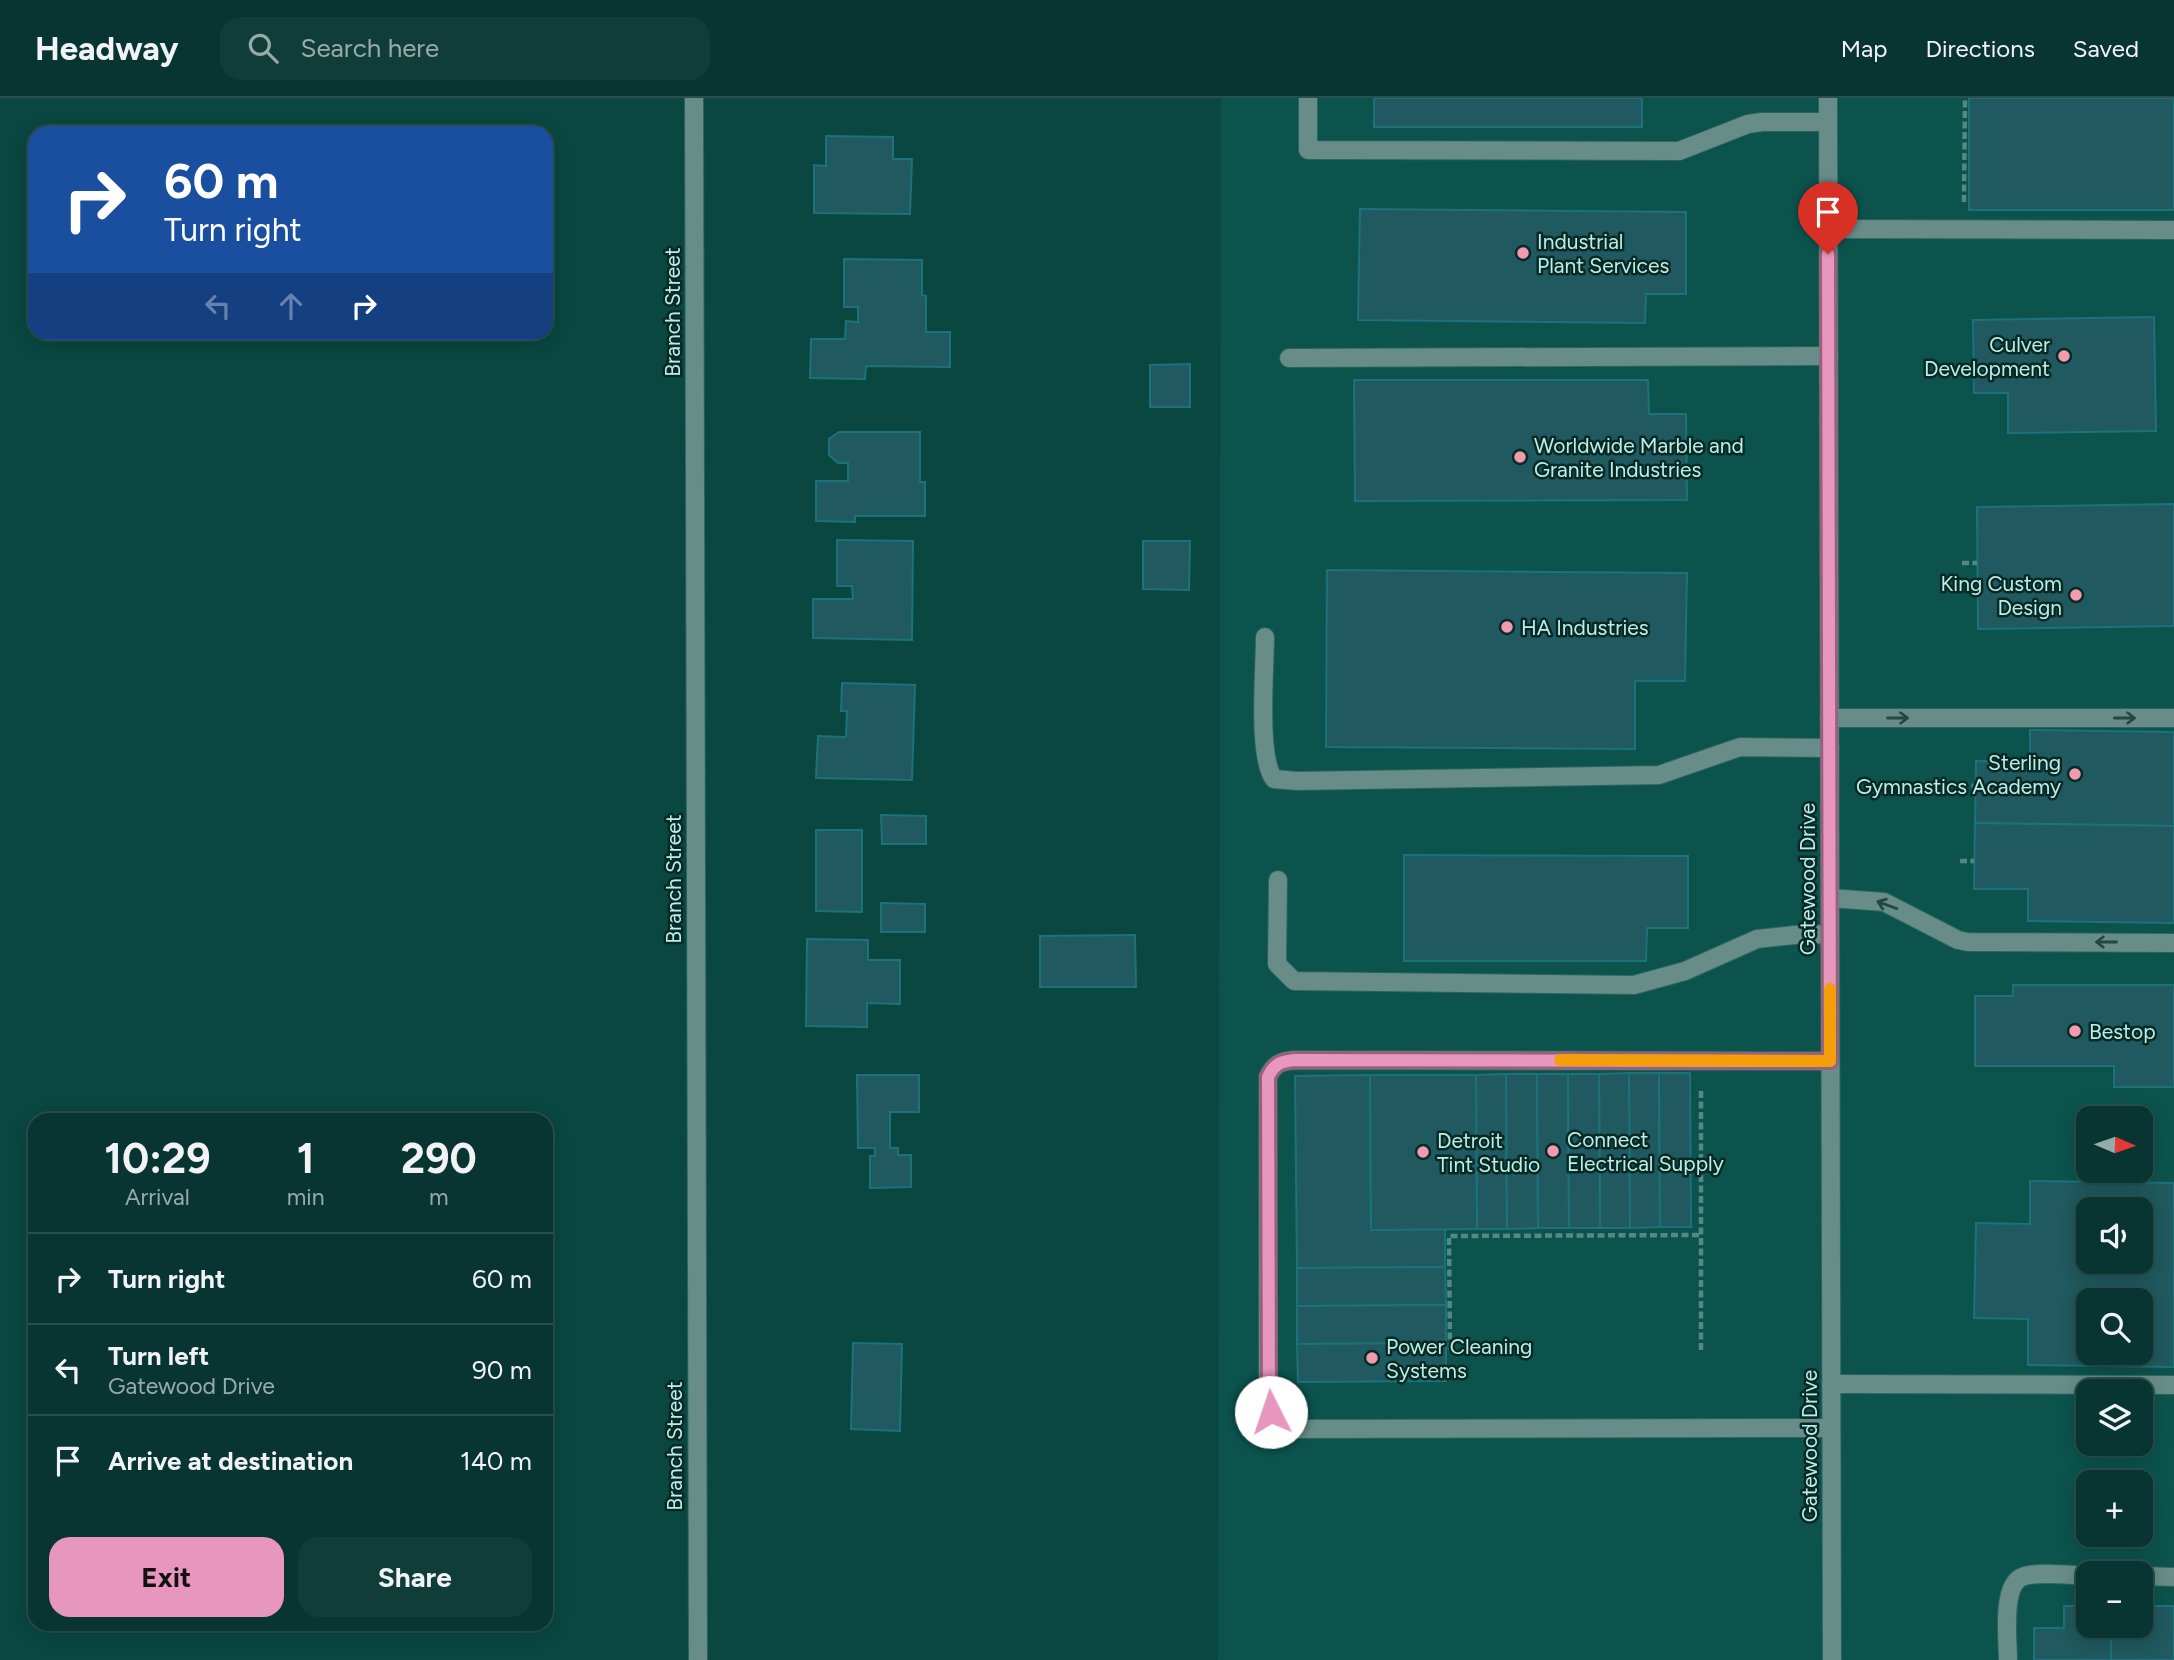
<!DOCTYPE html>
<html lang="en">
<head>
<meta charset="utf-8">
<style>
	body { margin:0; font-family:Figtree,sans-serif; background:#113d39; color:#f1f3f6; height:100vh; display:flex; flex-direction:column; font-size:26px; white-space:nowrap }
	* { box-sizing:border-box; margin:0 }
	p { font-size:23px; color:#98abab }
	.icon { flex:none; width:38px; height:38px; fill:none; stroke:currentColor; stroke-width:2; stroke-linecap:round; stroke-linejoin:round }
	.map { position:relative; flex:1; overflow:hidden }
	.panel { position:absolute; left:28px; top:1015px; width:525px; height:518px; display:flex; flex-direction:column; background:#083531; border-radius:21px; box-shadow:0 4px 18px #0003,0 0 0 2px #29504d }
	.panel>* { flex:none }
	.banner { position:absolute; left:28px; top:28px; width:525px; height:214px; border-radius:21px; box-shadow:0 4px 18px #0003,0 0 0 2px #29504d; background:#1a4fa0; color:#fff; overflow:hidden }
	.needle { width:46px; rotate:92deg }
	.buttons { position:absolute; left:2076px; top:1008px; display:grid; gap:14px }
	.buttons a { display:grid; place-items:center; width:77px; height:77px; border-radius:14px; background:#083531; box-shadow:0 4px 18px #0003,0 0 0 2px #29504d; font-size:35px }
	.pin { position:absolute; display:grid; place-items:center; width:60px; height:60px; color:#fff; margin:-72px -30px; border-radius:50% 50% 50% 0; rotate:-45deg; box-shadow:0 0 7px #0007 }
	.pin .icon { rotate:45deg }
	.me { position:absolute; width:77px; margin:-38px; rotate:356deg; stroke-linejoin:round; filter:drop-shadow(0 0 5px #0008) }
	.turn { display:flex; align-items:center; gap:24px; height:147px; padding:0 21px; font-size:32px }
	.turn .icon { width:91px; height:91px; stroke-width:2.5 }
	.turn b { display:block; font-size:49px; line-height:60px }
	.lanes { display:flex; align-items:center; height:66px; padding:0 21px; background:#0003; justify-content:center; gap:35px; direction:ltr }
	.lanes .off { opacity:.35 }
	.eta { display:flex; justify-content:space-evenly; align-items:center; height:119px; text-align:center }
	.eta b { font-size:42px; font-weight:700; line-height:49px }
	.action { display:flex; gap:14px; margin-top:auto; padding:14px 21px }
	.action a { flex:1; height:80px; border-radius:21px; background:#e797bd; color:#111; font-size:28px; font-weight:700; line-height:80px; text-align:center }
	.action a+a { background:#113d39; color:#f1f3f6 }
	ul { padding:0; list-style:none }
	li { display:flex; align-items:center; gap:21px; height:91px; padding:0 21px; border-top:2px solid #29504d }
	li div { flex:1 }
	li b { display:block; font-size:26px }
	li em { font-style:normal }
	header { display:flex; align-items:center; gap:42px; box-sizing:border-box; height:98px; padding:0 35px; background:#083531; border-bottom:2px solid #29504d }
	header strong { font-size:33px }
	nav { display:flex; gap:38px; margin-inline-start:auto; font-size:24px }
	.search { width:490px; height:63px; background:#113d39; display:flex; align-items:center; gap:18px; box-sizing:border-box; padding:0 24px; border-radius:21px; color:#98abab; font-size:26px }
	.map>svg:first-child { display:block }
	.built { fill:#0c534d; fill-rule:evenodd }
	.building { fill:#20595f; stroke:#1c727b; stroke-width:2; fill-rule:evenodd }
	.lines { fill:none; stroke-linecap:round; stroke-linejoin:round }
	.minor-casing { stroke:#2a655f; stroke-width:20 }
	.path { stroke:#528a83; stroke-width:4.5; stroke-dasharray:7 3.5; stroke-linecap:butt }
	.minor { stroke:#688c87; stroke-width:18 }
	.oneway { stroke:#254744 }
	.route-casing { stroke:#96627b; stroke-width:18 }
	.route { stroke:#e797bd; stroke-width:12 }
	.slow { stroke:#f59e0b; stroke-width:12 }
	.poi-dot { fill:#f29aae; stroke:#082a27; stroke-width:2.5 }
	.labels { text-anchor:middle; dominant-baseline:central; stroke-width:5; stroke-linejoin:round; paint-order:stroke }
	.poi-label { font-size:21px; fill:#beede6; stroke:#082a27; text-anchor:start }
	.street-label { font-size:21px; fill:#beede6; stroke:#082a27 }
</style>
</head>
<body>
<header>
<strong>Headway</strong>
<div class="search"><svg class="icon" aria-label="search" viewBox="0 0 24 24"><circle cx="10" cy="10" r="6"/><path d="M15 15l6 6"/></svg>Search here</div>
<nav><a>Map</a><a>Directions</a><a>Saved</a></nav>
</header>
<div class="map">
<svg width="2174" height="1562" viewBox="0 0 2174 1562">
	<rect width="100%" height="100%" fill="#0a4741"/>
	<path class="built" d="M 1221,0 L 2174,0 L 2174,1562 L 1218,1562 ZM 2088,1020 L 2140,1020 L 2140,1073 L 2088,1073 ZM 2088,1111 L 2140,1111 L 2140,1164 L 2088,1164 ZM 2088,1202 L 2140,1202 L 2140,1255 L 2088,1255 ZM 2088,1293 L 2140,1293 L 2140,1346 L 2088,1346 ZM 2088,1384 L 2140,1384 L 2140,1437 L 2088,1437 ZM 2088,1475 L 2140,1475 L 2140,1528 L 2088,1528 Z"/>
	<g class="building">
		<rect x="1374" y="0" width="268" height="29"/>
		<rect x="1969" y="0" width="205" height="112"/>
		<polygon points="826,38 893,39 893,61 912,61 910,116 814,115 814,67 826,68"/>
		<polygon points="1360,111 1686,114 1686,196 1646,196 1645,225 1358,222"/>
		<polygon points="844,161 922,162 922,197 926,198 926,234 950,234 950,269 866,268 865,281 810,280 811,241 845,241 846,223 858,224 858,209 844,209"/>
		<polygon points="2154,219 2156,333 2008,335 2008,295 1974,295 1973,222"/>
		<polygon points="1190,266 1190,309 1150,309 1150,267"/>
		<polygon points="1354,282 1648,282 1649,316 1686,316 1687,402 1355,403"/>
		<polygon points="839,334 920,334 920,384 925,384 925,418 855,418 855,424 816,423 816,383 848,383 848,365 838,365 829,357 829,341"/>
		<polygon points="2174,406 2174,528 1978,531 1977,409"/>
		<polygon points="837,442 913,443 912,542 813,540 813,501 853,501 852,488 837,488"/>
		<polygon points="1143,443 1190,443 1189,492 1143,491"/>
		<polygon points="1327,472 1687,475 1685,583 1635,583 1635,651 1326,649"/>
		<polygon points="842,585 915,587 912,682 816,680 818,638 846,639 847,613 841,613"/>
		<polygon points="2030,632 2174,634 2174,728 1975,725 1976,663 2030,664"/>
		<polygon points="881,717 926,718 926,746 882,746"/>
		<polygon points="1975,725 2174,728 2174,825 2028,823 2028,791 1974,791"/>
		<polygon points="816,732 862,732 862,814 816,813"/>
		<polygon points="1404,757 1688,758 1688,830 1647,830 1646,863 1404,863"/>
		<polygon points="881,805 925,806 925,834 881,834"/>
		<polygon points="1135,837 1136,889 1040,889 1040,838"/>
		<polygon points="807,841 868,842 868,862 900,862 900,906 867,905 867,929 806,928"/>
		<polygon points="2013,887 2174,887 2174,989 2114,989 2114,968 1975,968 1975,898 2013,898"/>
		<polygon points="1629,975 1659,975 1660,1129 1630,1130"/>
		<polygon points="1629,975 1630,1130 1600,1130 1599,976"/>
		<polygon points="1659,975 1690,975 1691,1129 1660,1129"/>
		<polygon points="1506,976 1507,1131 1477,1131 1476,977"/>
		<polygon points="1506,976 1537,976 1538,1130 1507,1131"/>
		<polygon points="1537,976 1568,976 1569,1130 1538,1130"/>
		<polygon points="1568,976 1599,976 1600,1130 1569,1130"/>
		<polygon points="857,977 919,977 919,1014 890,1014 890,1050 898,1050 898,1057 911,1057 911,1089 870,1090 870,1058 875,1058 875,1050 858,1050"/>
		<polygon points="1370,977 1371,1132 1445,1131 1445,1169 1297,1170 1295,978"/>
		<polygon points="1370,977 1476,977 1477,1131 1371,1132"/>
		<path d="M 2030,1083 L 2174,1085 L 2174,1269 L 2028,1267 L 2028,1221 L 1974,1220 L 1976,1125 L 2030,1126 ZM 2088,1111 L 2140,1111 L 2140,1164 L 2088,1164 ZM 2088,1202 L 2140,1202 L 2140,1255 L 2088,1255 Z"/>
		<polygon points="1445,1169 1446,1207 1297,1208 1297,1170"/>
		<polygon points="1446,1207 1446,1245 1297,1246 1297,1208"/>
		<polygon points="853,1245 902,1246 900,1333 851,1331"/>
		<polygon points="1446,1245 1446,1283 1298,1284 1297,1246"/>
		<polygon points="2064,1508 2088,1508 2088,1528 2111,1528 2111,1562 2034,1562 2034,1530 2064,1530"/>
		<polygon points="2140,1508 2174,1508 2174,1562 2111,1562 2111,1528 2140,1528"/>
	</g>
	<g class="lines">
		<g class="minor-casing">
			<g id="minor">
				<polyline points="694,0 698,1562"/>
				<polyline points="1308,0 1308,52 1679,53 1748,26 1762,24 1828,24"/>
				<polyline points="1828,0 1832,1562"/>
				<polyline points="1828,131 2174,132"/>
				<polyline points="1289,260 1829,258"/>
				<path d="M 1265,539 C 1265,570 1257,659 1274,681 L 1297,683 L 1659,677 L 1740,649 L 1830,650"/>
				<polyline points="1829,620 2174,620"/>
				<polyline points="1278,782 1277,866 1294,883 1634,887 1685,873 1757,841 1794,837 1830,836"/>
				<polyline points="1830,800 1884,804 1958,842 1968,844 2174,845"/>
				<path d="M 1830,963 L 1295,962 C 1281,963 1274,966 1268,979 L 1268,1301 L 1275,1325 L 1284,1331 L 1831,1330"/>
				<polyline points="1831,1286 2174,1287"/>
				<polyline points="2140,1478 2174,1479"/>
				<path d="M 2008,1562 C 2008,1542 2001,1488 2022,1479 C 2037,1473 2070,1477 2088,1478"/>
			</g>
		</g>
		<g class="path">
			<polyline points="1964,104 1965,0"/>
			<polyline points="1962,465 1977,465"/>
			<polyline points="1961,687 1975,688"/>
			<polyline points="1960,763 1974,763"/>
			<polyline points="1450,1252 1449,1138 1701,1137"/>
			<polyline points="1701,1252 1701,991"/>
			<polyline points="1447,1273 1450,1273"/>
		</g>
		<use href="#minor" class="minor"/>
	</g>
	<defs><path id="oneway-shaft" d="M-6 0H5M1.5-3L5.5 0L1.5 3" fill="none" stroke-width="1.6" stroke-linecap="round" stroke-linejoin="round" transform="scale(1.75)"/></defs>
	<g class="oneway">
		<use href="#oneway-shaft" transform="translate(1898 620)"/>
		<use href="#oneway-shaft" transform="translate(2125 620)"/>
		<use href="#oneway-shaft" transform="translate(1887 807) rotate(-160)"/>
		<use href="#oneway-shaft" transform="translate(2106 844) rotate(-180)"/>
	</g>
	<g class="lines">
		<g class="route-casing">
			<path id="route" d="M 1271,1314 L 1269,1301 L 1268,979 C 1274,966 1281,963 1295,962 L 1830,963 L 1828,156"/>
		</g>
		<use href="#route" class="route"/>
		<polyline class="slow" points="1560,962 1830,963 1830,891"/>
	</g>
	<g class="poi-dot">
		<circle cx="1523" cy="155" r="7"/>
		<circle cx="2064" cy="258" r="7"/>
		<circle cx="1520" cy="359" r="7"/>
		<circle cx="2076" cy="497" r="7"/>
		<circle cx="1507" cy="529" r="7"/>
		<circle cx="2075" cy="676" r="7"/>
		<circle cx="2075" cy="933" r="7"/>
		<circle cx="1553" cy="1053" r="7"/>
		<circle cx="1423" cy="1054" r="7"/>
		<circle cx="1372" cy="1260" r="7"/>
	</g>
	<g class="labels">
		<g class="poi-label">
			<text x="1537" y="143">Industrial<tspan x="1537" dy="24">Plant Services</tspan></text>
			<text x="2050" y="246" text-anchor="end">Culver<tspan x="2050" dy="24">Development</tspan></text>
			<text x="1534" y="347">Worldwide Marble and<tspan x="1534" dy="24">Granite Industries</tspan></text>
			<text x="2062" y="485" text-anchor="end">King Custom<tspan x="2062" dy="24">Design</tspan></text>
			<text x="1521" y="529">HA Industries</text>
			<text x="2061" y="664" text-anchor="end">Sterling<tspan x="2061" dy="24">Gymnastics Academy</tspan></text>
			<text x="2089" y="933">Bestop</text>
			<text x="1567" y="1041">Connect<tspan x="1567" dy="24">Electrical Supply</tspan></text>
			<text x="1437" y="1042">Detroit<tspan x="1437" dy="24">Tint Studio</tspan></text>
			<text x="1386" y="1248">Power Cleaning<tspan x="1386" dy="24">Systems</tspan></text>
		</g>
		<g class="street-label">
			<text transform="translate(672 214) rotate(-90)">Branch Street</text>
			<text transform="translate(673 781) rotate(-90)">Branch Street</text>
			<text transform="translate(1807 781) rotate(-90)">Gatewood Drive</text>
			<text transform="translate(674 1348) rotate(-90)">Branch Street</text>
			<text transform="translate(1809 1348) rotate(-90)">Gatewood Drive</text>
		</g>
	</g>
</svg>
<div class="buttons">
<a><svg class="needle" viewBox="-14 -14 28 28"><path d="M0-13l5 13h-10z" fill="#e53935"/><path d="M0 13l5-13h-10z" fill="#98abab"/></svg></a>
<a><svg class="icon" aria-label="sound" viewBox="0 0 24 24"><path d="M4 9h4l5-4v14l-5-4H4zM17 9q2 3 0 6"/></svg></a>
<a><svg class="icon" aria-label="search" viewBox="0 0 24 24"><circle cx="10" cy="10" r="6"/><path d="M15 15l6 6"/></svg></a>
<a><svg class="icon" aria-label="layers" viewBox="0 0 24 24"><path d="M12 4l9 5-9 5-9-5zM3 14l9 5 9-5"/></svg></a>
<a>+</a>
<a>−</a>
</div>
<div class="pin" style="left:1828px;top:156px;background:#d93025"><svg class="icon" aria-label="arrive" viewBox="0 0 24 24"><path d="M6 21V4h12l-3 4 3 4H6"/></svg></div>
<svg class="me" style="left:1271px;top:1314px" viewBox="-20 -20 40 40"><circle r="19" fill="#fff"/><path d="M0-13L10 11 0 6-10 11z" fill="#e797bd"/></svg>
<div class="banner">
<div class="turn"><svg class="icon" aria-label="right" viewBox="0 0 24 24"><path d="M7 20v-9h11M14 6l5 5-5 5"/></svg><div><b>60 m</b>Turn right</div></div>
<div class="lanes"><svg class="icon off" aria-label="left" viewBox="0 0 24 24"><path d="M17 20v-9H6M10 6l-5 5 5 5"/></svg><svg class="icon off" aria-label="ahead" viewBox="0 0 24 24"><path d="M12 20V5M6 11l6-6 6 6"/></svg><svg class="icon" aria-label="right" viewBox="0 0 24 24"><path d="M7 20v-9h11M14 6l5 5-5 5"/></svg></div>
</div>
<section class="panel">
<div class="eta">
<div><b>10:29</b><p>Arrival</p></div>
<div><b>1</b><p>min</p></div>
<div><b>290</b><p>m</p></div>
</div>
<ul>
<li><svg class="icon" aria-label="right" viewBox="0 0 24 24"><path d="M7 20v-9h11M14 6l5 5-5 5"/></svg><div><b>Turn right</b></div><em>60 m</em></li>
<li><svg class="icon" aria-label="left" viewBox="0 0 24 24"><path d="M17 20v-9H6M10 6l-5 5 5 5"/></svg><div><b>Turn left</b><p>Gatewood Drive</p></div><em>90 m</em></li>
<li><svg class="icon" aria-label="arrive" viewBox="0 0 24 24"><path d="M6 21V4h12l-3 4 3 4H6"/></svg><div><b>Arrive at destination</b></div><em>140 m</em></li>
</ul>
<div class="action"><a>Exit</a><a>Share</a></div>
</section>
</div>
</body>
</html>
